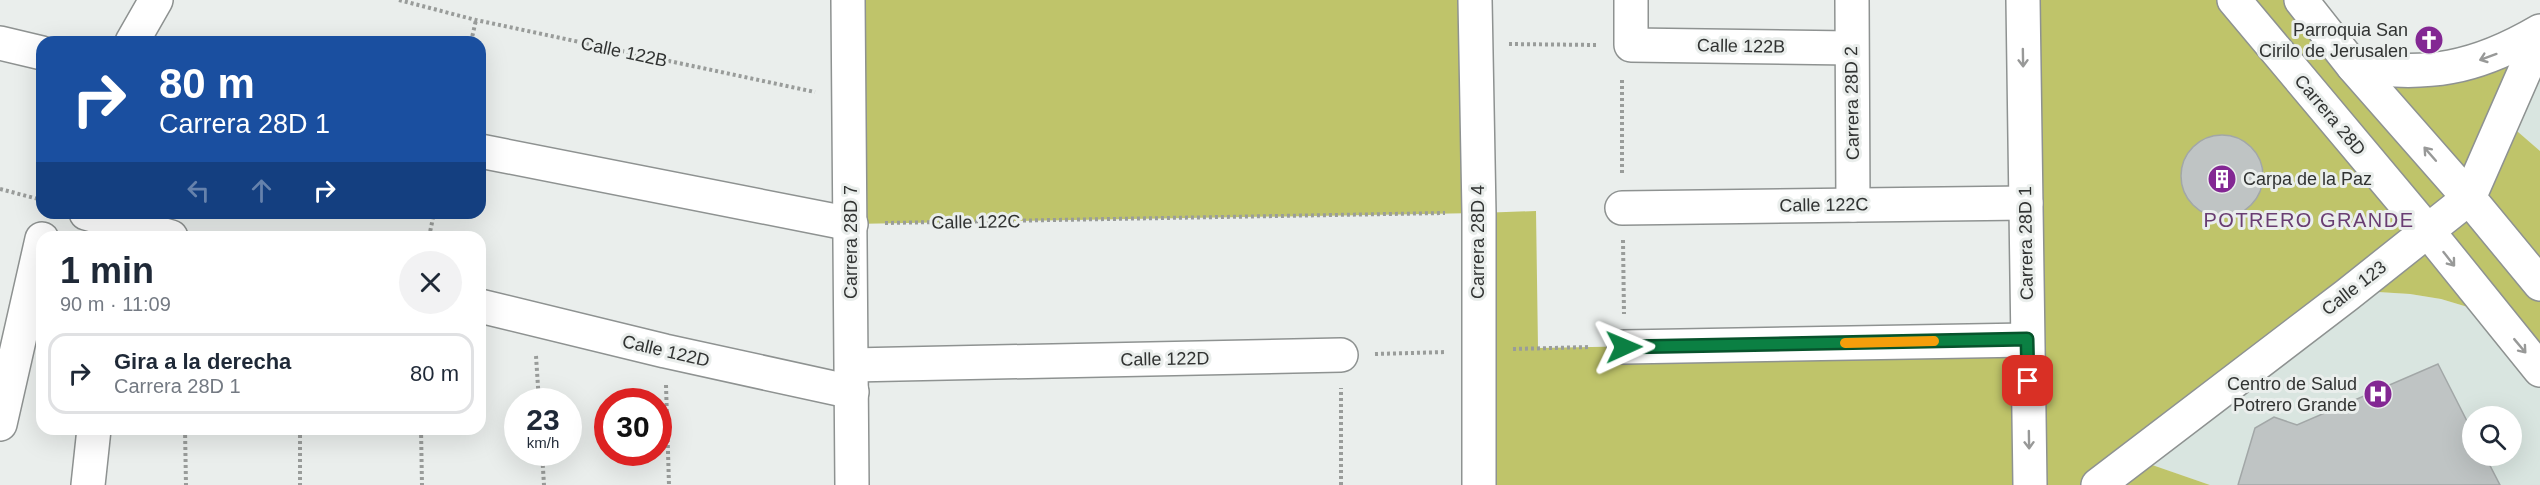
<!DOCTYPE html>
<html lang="es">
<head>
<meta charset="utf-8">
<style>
	body { margin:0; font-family:Helvetica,sans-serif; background:#f2f2f3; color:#1f2937; height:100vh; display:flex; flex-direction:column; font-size:22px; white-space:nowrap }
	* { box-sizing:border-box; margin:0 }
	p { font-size:20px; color:#747a83 }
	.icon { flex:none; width:33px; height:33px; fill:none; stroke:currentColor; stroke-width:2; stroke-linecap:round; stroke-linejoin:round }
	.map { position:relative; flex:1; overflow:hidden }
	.drawer { position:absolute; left:36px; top:231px; width:450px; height:204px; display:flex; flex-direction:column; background:#fff; border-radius:18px; box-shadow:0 6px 24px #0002 }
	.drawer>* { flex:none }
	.banner { position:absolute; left:36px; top:36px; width:450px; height:183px; border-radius:18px; box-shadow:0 6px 24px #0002; background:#1a4fa0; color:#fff; overflow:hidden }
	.buttons { position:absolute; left:2462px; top:406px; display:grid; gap:12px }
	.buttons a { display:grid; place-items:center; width:60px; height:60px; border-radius:50%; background:#fff; box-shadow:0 6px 24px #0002; font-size:30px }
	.speed { position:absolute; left:504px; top:388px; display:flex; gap:12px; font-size:30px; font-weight:700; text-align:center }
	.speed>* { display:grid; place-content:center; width:78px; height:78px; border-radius:50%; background:#fff; box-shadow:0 6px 24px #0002; line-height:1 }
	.speed small { font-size:15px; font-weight:400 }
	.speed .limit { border:9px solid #d22; background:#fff; color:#111 }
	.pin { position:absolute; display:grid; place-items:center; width:51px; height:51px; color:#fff; margin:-26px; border-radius:12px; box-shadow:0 3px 9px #0006 }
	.me { position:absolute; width:66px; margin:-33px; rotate:89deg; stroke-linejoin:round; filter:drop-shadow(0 0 4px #0008) }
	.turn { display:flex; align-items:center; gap:21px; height:126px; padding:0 24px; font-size:27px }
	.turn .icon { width:78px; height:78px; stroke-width:2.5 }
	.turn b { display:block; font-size:42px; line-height:51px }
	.lanes { display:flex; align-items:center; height:57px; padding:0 24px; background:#0003; justify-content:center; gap:30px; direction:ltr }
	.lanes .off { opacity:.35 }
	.round { display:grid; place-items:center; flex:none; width:63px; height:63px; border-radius:32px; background:#f2f2f3 }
	.headline { display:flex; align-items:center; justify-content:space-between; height:102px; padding:0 24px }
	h1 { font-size:36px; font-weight:700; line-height:45px }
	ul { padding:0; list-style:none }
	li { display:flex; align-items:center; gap:18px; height:81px; margin:0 12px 9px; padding:0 12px; border:3px solid #e0e1e3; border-radius:18px }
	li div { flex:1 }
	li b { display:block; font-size:22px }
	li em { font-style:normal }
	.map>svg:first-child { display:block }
	.built { fill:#d9e5e0; fill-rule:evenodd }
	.green { fill:#bfc46a }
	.building { fill:#bfc4c4; stroke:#a2a7a7; stroke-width:1.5 }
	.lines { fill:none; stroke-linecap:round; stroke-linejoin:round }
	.minor-casing { stroke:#8e9291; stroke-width:36 }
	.path { stroke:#999c9a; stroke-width:4; stroke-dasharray:3 3; stroke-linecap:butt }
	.minor { stroke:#fff; stroke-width:33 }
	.oneway { stroke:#989998 }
	.route-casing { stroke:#07532c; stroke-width:15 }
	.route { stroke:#0b8043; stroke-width:10 }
	.slow { stroke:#f59e0b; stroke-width:10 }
	.labels { text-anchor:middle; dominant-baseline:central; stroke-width:6; stroke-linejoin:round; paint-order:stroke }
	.poi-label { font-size:18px; fill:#313332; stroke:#eaeeec; text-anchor:end }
	.street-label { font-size:18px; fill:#313332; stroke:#eaeeec }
	.neighbourhood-label { font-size:20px; letter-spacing:1.5px; fill:#693d72; stroke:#eaeeec }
</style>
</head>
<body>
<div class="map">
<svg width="2540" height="485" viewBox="0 0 2540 485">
	<rect width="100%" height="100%" fill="#eaeeec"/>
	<g class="built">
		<polygon points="2540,36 2540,151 2503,120"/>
		<path d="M 2378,292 L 2410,294 L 2441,299 L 2471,308 L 2540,370 L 2540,485 L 2210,485 L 2131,458 L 2347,295 ZM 2472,417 L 2511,417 L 2511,456 L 2472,456 Z"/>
	</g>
	<polygon class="green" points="848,0 1475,0 1479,213 1536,211 1538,348 2027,339 2023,0 2301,0 2353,66 2393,72 2540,31 2503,119 2540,151 2540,370 2471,308 2441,299 2410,294 2378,292 2347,295 2132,458 2210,485 1479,485 1478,213 851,224"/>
	<g class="building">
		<circle cx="2222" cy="176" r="41"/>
		<polygon points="2438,364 2472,431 2472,456 2485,456 2500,485 2238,485 2255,428 2274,417 2297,425"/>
	</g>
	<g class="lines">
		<g class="minor-casing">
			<g id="minor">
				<polyline points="848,0 852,485"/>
				<polyline points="1475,0 1479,213 1479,485"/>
				<polyline points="1631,0 1631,45 1851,48"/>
				<polyline points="1852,0 1853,205"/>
				<polyline points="2023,0 2030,485"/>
				<polyline points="2234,0 2427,230 2540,370"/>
				<polyline points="2301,0 2353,66 2469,198 2540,284"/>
				<polyline points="132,42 156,0"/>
				<polyline points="0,43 42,53"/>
				<path d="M 2353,66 C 2428,77 2475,69 2540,31"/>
				<polyline points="480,151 851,224"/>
				<polyline points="1622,208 2026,203"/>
				<polyline points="86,213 171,237"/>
				<polyline points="480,306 665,351 852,392"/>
				<polyline points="1624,347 2027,340"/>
				<polyline points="852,365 1341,355"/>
				<polyline points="0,424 42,239"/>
				<polyline points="88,485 94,429"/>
				<polyline points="2098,485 2347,295 2469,198 2540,36"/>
			</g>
		</g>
		<g class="path">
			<polyline points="399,0 476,20 815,92"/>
			<polyline points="471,42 476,20"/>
			<polyline points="1509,44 1597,45"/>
			<polyline points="1622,173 1622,78"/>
			<polyline points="0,189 42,200"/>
			<polyline points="885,223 1445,213"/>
			<polyline points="429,237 434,213"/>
			<polyline points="1623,240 1624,314"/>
			<polyline points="1513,349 1590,347"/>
			<polyline points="1375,354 1446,352"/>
			<polyline points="536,356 539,402"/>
			<polyline points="666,385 669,485"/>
			<polyline points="185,429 186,485"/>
			<polyline points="300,429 300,485"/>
			<polyline points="421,429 422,485"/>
			<polyline points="542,453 544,485"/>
			<polyline points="1341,485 1341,388"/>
		</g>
		<use href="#minor" class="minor"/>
	</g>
	<defs><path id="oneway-shaft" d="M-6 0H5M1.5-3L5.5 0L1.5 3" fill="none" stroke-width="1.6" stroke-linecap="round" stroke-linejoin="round" transform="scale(1.5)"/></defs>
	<g class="oneway">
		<use href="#oneway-shaft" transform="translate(2488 57) rotate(160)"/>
		<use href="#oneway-shaft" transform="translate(2023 58) rotate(89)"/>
		<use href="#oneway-shaft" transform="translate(2430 154) rotate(-131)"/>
		<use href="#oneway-shaft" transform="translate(2449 259) rotate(52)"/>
		<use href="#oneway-shaft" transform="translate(2520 346) rotate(50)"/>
		<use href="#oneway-shaft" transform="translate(2029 440) rotate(89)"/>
	</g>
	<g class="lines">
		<g class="route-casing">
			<polyline id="route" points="1624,347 2027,339 2028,381"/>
		</g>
		<use href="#route" class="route"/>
		<polyline class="slow" points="1845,343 1934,341"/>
	</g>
	<defs>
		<g id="church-disc" transform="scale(1.5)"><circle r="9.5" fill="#832793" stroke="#eaeeec"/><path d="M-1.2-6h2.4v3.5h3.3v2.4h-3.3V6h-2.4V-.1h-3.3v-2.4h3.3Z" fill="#fff"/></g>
		<g id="building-disc" transform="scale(1.5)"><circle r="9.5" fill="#832793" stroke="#eaeeec"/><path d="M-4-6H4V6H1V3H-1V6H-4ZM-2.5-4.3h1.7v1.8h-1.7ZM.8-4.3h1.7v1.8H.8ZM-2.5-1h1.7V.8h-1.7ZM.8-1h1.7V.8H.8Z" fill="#fff"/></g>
		<g id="hospital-disc" transform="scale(1.5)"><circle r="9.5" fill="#832793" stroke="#eaeeec"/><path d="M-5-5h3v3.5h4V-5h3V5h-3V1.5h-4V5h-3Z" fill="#fff"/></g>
	</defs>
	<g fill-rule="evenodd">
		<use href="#church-disc" x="2429" y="40"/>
		<use href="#building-disc" x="2222" y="179"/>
		<use href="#hospital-disc" x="2378" y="394"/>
	</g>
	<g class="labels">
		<g class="poi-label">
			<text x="2408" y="30">Parroquia San<tspan x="2408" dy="21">Cirilo de Jerusalen</tspan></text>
			<text x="2243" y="179" text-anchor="start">Carpa de la Paz</text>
			<text x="2357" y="384">Centro de Salud<tspan x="2357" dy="21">Potrero Grande</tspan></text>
		</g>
		<g class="street-label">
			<text transform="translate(1741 46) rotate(1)">Calle 122B</text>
			<text transform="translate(624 52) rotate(12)">Calle 122B</text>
			<text transform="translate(1852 103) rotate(-91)">Carrera 28D 2</text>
			<text transform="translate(2330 115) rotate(50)">Carrera 28D</text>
			<text transform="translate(1824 205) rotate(-1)">Calle 122C</text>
			<text transform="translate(976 222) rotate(-1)">Calle 122C</text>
			<text transform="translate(851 242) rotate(-90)">Carrera 28D 7</text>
			<text transform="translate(1478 242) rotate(-90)">Carrera 28D 4</text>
			<text transform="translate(2026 243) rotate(-91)">Carrera 28D 1</text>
			<text transform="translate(2354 288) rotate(-38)">Calle 123</text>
			<text transform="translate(666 351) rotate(13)">Calle 122D</text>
			<text transform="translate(1165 359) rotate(-1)">Calle 122D</text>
		</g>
		<g class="neighbourhood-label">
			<text x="2309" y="220">POTRERO GRANDE</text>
		</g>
	</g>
</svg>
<div class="buttons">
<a><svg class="icon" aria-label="search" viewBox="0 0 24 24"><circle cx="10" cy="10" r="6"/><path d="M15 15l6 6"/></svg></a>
</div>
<div class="speed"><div>23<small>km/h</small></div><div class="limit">30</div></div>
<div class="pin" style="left:2028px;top:381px;background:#d93025"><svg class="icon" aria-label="arrive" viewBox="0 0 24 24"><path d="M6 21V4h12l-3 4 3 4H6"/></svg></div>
<svg class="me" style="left:1624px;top:347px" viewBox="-20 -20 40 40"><path d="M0-17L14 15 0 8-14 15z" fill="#0b8043" stroke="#fff" stroke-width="4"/></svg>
<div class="banner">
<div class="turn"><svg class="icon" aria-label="right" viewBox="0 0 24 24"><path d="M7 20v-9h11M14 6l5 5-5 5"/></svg><div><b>80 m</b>Carrera 28D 1</div></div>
<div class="lanes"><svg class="icon off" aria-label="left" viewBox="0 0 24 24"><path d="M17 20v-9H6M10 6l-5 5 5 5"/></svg><svg class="icon off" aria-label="ahead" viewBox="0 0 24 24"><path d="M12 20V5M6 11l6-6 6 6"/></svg><svg class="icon" aria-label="right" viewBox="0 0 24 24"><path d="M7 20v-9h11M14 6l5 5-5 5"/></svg></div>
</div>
<section class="drawer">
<div class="headline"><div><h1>1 min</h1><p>90 m · 11:09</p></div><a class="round"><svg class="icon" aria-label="close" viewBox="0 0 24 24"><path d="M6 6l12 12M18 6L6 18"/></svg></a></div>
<ul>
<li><svg class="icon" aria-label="right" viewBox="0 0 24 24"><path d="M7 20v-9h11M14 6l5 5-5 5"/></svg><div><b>Gira a la derecha</b><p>Carrera 28D 1</p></div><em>80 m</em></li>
</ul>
</section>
</div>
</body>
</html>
